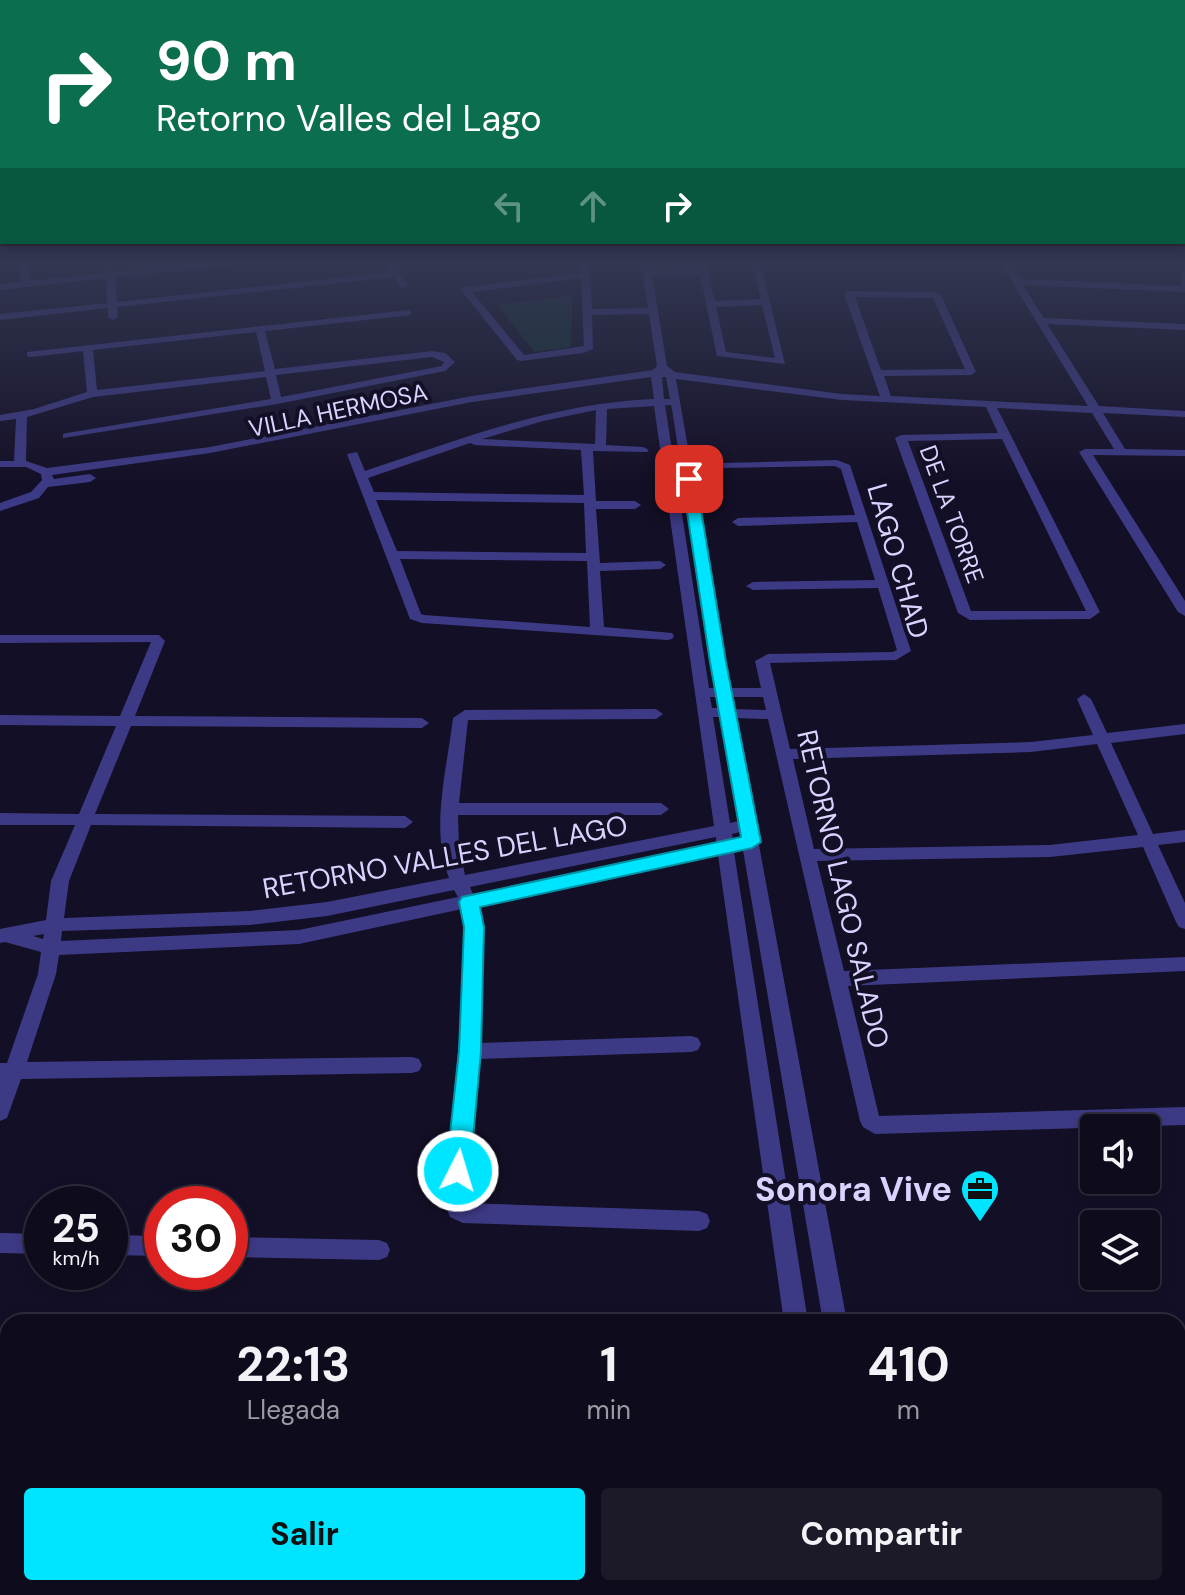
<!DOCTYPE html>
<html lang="es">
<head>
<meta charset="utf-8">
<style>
	body { margin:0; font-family:"DM Sans",sans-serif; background:#1c1929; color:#f1f3f6; height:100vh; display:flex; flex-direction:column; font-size:30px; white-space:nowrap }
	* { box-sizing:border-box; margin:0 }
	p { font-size:26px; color:#9b9ba3 }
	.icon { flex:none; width:44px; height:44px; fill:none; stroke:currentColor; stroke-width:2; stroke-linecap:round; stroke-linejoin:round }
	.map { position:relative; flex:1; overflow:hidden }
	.details { position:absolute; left:0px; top:1314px; width:1186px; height:282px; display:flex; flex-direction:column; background:#0e0b1c; border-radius:24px 24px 0 0; box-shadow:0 4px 12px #0003,0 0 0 2px #2e2b3b }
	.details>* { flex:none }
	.hud { position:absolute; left:0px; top:0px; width:1186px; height:244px; box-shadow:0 4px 12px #0003,0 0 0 2px #2e2b3b; background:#0b6e4f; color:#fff; overflow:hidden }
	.tools { position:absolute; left:1080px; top:1114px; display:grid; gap:16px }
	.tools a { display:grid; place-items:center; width:80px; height:80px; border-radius:8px; background:#0e0b1c; box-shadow:0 4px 12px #0003,0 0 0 2px #2e2b3b; font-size:40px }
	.speed { position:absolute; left:24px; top:1186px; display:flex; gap:16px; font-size:40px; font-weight:700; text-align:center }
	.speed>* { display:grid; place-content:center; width:104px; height:104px; border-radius:50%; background:#0e0b1c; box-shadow:0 4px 12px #0003,0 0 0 2px #2e2b3b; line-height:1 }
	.speed small { font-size:20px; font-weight:400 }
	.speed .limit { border:12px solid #d22; background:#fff; color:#111 }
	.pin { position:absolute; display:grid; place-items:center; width:68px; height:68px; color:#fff; margin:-34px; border-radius:16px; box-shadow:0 4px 12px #0006 }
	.me { position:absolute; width:88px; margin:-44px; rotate:5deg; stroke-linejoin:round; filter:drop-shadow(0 0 6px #0008) }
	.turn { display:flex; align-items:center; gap:28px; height:168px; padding:0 24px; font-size:36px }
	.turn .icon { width:104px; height:104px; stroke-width:2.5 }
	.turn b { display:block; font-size:56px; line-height:68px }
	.lanes { display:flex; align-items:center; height:76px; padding:0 24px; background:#0003; justify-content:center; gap:40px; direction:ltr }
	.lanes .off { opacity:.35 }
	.eta { display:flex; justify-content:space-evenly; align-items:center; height:136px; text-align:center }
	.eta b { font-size:48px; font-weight:700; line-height:56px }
	.action { display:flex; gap:16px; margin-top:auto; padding:16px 24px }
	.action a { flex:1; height:92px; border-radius:8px; background:#00e5ff; color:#111; font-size:32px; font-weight:700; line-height:92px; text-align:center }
	.action a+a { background:#1c1929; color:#f1f3f6 }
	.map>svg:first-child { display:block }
	.green { fill:#12302f }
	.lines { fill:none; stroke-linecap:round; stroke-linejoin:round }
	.street { fill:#3d3a85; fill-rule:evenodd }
	.route { fill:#00e5ff; stroke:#0095a6; stroke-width:2 }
	.labels { text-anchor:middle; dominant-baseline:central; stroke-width:8; stroke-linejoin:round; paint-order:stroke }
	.far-street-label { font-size:24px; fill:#d9d4ff; stroke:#130f26 }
	.street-label { font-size:28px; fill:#d9d4ff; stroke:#130f26 }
	.near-poi-label { font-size:34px; font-weight:bold; fill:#d9d4ff; stroke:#130f26; text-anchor:end }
</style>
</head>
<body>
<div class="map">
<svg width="1185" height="1595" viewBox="0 0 1185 1595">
	<rect width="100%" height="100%" fill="#130f26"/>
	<polygon class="green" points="572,295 571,347 534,352 498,305"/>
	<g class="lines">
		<g class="street">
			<polygon points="21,262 29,262 29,281 105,273 105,262 113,262 114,272 214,262 239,262 235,265 115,277 117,302 390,272 383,262 391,262 410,286 402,288 394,277 117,307 118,317 113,320 108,317 108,308 0,320 0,314 107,303 106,278 0,290 0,284 20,282"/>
			<path d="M 581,262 L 589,262 L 592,309 L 648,308 L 641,262 L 649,262 L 651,269 L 699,268 L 698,262 L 706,262 L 715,301 L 761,299 L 752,262 L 760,262 L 785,364 L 717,356 L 700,274 L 652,275 L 667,366 L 675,372 L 842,394 L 880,396 L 844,294 L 849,291 L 936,292 L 941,295 L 976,372 L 971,375 L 884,376 L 891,396 L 1088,406 L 1000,262 L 1008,262 L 1019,279 L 1181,286 L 1181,268 L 1185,265 L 1185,292 L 1023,285 L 1044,318 L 1185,324 L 1185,330 L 1047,324 L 1099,406 L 1185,411 L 1185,417 L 1103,413 L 1125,449 L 1185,450 L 1185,456 L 1093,455 L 1185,601 L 1185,616 L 1178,612 L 1079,452 L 1085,449 L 1114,449 L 1092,413 L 997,408 L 1100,612 L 1090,619 L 970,620 L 958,613 L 895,438 L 901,435 L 998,433 L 986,407 L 842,400 L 676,379 L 730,688 L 761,688 L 755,661 L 768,654 L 893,652 L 897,650 L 878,588 L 753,590 L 746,586 L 753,582 L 875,580 L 857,522 L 738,526 L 732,522 L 738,518 L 855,515 L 841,469 L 835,466 L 717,468 L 715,466 L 721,463 L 837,460 L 850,465 L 911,651 L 896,660 L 770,663 L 790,749 L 1031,742 L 1093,735 L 1077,699 L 1084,694 L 1091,699 L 1107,733 L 1185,724 L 1185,734 L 1111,743 L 1153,834 L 1185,830 L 1185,842 L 1158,845 L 1185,903 L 1185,929 L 1179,927 L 1176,922 L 1143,847 L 1050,857 L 817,861 L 844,971 L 1185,957 L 1185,971 L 848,986 L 879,1116 L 1185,1107 L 1185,1125 L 875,1134 L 863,1127 L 860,1121 L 768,719 L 735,718 L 760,842 L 759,845 L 847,1322 L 823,1322 L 743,850 L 734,852 L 808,1322 L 784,1322 L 718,855 L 478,906 L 483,927 L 480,1043 L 691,1036 L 698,1038 L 701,1044 L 698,1050 L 691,1052 L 478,1059 L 466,1203 L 699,1211 L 707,1214 L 710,1221 L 707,1228 L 699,1231 L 463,1223 L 450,1217 L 444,1201 L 463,996 L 465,927 L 462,909 L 299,944 L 59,955 L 56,974 L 27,1062 L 412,1057 L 419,1059 L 422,1065 L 419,1071 L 412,1073 L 21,1079 L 7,1118 L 0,1121 L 0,1063 L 7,1063 L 38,974 L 41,952 L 5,942 L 0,943 L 0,929 L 46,920 L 51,881 L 75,825 L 0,825 L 0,813 L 79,814 L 116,726 L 0,725 L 0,715 L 120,716 L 151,642 L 0,643 L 0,635 L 159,635 L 165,641 L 135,716 L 422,718 L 429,723 L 422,728 L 131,726 L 95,814 L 405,816 L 413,822 L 405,828 L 91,825 L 69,881 L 64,918 L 249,911 L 327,902 L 449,878 C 430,829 447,769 453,718 L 465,710 L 656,709 L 663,714 L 656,719 L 468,720 L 459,803 L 661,803 L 669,809 L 661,815 L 458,815 L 459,846 L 465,875 L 714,826 L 654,406 L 607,409 L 606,445 L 643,447 L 649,450 L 647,452 L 593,451 L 596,501 L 635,501 L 641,505 L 635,509 L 596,509 L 600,563 L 660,561 L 666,565 L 660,569 L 600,571 L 604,627 L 672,633 L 674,636 L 672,639 L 667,640 L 422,623 L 410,619 L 347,454 L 357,452 L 365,471 C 460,439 553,403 654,399 L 651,377 L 472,402 L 210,453 L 52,475 L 54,479 L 90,474 L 96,478 L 90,482 L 48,487 L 39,498 L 0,511 L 0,503 L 31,492 L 42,480 L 41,474 L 26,467 L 0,467 L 0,461 L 14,461 L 16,419 L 0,421 L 0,415 L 34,409 L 87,392 L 83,351 L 31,357 L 27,356 L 27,352 L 408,310 L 411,311 L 411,315 L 265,331 L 275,369 L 432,351 L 445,353 L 455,362 L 445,371 L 277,404 L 63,438 L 63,434 L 67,433 L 271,399 L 266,377 L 93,397 L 27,417 L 26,461 L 47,468 L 210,447 L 472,396 L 653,370 L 657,366 L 649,314 L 592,315 L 593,349 L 583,353 L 521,361 L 517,360 L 461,290 L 466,287 L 581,273 ZM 581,278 L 584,346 L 524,355 L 472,292 ZM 855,297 L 933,298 L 965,369 L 881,370 ZM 762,305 L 775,358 L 726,352 L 716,307 ZM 256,332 L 265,371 L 97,390 L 93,350 ZM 432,357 L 444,362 L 442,366 L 281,397 L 276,375 ZM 662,377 L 666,377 L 670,399 L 664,399 ZM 665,405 L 671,405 L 672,409 L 715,688 L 709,688 ZM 596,410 L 595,444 L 482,439 L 543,421 ZM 1002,439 L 1086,611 L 971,611 L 908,441 ZM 470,443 L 475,445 L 581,450 L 584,495 L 374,492 L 368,478 ZM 376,500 L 584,503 L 586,553 L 397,551 ZM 400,559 L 587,561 L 590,627 L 424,615 L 421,614 ZM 710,697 L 717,697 L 719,708 L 712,708 ZM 732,697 L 763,697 L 766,710 L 734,709 ZM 713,717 L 720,717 L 738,821 L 730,823 ZM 1097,744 L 1138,835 L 1050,845 L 814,849 L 793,759 L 1031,752 ZM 740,832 L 741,838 L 733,840 L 732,834 ZM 716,837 L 716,844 L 473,894 L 470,887 ZM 454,890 L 458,897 L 299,930 L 61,941 L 62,931 L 249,925 L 327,916 ZM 44,934 L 43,939 L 33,936 Z"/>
			<polygon points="0,1233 42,1234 42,1254 0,1253"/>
			<polygon points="110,1235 162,1236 162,1256 110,1255"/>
			<polygon points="230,1237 379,1240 387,1243 390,1250 387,1257 379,1260 230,1257"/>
			<polygon points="819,1588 845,1588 846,1595 820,1595"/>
			<polygon points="869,1588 895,1588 897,1595 871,1595"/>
		</g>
	</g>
	<linearGradient id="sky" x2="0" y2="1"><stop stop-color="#0a0815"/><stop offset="0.54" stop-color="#333752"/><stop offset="1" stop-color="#333752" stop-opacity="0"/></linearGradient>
	<rect width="1185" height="485" fill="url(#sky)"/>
	<polygon class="route" points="689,475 696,479 726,662 761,842 752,848 480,907 484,927 481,1051 470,1171 467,1179 458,1182 450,1179 446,1171 459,1051 464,927 459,902 462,897 741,837 710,662 682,479"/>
	<defs>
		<g id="office-pin" transform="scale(2)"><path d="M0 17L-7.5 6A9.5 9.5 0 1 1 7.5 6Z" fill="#00e5ff" stroke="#130f26"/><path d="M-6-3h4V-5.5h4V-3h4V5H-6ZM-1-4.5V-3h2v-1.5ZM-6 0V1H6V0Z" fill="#111"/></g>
	</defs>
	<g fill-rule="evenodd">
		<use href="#office-pin" x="980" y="1189"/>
	</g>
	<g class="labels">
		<g class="far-street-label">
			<text transform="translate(338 410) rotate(-12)">VILLA HERMOSA</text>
			<text transform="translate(952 514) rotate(70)">DE LA TORRE</text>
		</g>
		<g class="street-label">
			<text transform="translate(898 561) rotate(74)">LAGO CHAD</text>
			<text transform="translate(445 857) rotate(-10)">RETORNO VALLES DEL LAGO</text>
			<text transform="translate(843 889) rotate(77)">RETORNO LAGO SALADO</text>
		</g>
		<g class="near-poi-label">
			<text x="952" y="1189">Sonora Vive</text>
		</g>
	</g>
</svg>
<div class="tools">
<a><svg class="icon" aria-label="sound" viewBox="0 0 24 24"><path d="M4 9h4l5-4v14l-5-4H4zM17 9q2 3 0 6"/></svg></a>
<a><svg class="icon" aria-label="layers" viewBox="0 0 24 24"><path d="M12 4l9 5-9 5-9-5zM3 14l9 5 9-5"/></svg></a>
</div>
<div class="speed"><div>25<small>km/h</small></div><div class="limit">30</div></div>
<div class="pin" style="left:689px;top:479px;background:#d93025"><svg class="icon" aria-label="arrive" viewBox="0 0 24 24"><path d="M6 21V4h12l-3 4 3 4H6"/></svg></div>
<svg class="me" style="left:458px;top:1171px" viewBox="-20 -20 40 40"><circle r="17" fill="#00e5ff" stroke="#fff" stroke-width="3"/><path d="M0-11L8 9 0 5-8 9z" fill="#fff"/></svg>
<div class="hud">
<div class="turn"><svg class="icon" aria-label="right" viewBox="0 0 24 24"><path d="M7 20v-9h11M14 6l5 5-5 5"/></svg><div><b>90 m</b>Retorno Valles del Lago</div></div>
<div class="lanes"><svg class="icon off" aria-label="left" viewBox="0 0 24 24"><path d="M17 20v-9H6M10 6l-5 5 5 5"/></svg><svg class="icon off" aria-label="ahead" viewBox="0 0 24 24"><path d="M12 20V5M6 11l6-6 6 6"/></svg><svg class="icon" aria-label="right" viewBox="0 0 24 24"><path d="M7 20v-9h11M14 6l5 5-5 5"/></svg></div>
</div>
<section class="details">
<div class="eta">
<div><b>22:13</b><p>Llegada</p></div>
<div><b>1</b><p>min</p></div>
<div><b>410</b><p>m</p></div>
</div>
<div class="action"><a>Salir</a><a>Compartir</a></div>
</section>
</div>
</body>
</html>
